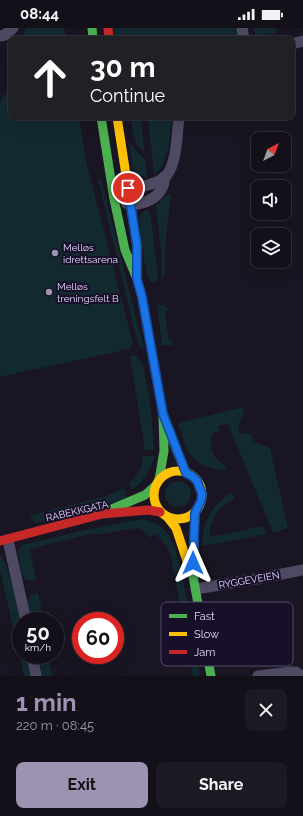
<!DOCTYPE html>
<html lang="en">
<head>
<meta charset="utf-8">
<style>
	body { margin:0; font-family:Raleway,sans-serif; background:#1c1923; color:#f1f3f6; height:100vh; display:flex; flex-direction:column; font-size:15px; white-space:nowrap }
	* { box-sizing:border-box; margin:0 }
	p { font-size:13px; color:#9d9da2 }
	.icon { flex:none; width:22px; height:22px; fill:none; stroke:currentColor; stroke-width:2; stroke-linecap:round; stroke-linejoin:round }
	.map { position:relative; height:648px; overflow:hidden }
	.panel { display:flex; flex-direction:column; background:#13101a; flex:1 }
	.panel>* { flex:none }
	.banner { position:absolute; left:8px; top:8px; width:287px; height:84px; border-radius:8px; box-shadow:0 4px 16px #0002,0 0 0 1px #323039; background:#202124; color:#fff; overflow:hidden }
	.needle { width:26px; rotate:41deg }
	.controls { position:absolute; left:251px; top:104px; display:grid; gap:8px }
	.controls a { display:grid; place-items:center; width:40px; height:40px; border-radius:8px; background:#13101a; box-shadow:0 4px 16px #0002,0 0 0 1px #323039; font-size:20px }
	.speed { position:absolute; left:12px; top:584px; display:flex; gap:8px; font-size:20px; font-weight:700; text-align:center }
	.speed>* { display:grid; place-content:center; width:52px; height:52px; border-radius:50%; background:#13101a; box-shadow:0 4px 16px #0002,0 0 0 1px #323039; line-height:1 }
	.speed small { font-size:10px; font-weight:400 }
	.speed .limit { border:6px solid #d22; background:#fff; color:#111 }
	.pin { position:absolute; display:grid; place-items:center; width:34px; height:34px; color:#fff; margin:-17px; border:2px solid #fff; border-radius:50%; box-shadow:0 1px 4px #0007 }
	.me { position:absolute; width:44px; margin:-22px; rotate:0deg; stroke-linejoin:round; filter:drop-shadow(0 0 3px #0008) }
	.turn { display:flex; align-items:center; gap:14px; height:84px; padding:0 16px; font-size:18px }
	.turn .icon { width:52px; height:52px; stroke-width:2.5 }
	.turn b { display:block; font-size:28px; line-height:34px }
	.round { display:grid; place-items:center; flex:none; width:42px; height:42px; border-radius:8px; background:#1c1923 }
	.overview { display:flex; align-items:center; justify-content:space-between; height:68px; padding:0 16px }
	h1 { font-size:24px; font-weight:700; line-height:30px; color:#9c92b2 }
	.button { display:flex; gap:8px; margin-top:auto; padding:8px 16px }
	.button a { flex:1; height:46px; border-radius:8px; background:#9c92b2; color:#111; font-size:16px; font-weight:700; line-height:46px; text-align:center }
	.button a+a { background:#1c1923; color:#f1f3f6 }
	.status { display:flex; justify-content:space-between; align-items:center; height:28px; padding:0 20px; background:#13101a; direction:ltr }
	.status svg { height:11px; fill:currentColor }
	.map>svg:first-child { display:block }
	.green { fill:#132930 }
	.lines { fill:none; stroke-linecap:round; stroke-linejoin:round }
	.street { stroke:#4f4a63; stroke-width:11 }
	.fast { stroke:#4caf50; stroke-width:9 }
	.slow { stroke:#ffc107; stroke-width:9 }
	.jam { stroke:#c62828; stroke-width:9 }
	.route-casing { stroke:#114b97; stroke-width:10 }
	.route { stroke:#1a73e8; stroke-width:7 }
	.poi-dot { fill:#9c92b2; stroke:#180f28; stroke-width:1.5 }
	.labels { text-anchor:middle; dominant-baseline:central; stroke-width:4; stroke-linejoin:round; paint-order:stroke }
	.poi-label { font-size:10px; fill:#e3d6ff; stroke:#180f28; text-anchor:start }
	.street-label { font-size:10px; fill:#e3d6ff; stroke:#180f28 }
	.key { fill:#180f28; stroke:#554b68; stroke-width:1 }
	.key-label { font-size:11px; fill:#e3d6ff }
</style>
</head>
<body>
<div class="status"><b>08:44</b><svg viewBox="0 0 49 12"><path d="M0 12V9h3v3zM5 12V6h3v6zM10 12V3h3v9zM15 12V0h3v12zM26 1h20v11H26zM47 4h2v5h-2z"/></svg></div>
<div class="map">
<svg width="303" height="648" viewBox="0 0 303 648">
	<rect width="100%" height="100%" fill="#191522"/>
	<g class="green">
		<polygon points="26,0 64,0 68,11 27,11 23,5"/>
		<path d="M 113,0 L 238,0 C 238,7 234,9 228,11 L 115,11 Z"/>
		<polygon points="253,0 276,0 277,5 257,9 255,7"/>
		<polygon points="11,64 11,89 79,89 86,133 133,316 129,321 0,349 0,75 4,67"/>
		<path d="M 131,89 L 141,89 L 144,123 C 132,116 133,101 131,89 Z"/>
		<path d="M 148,89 L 172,89 C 170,106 169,136 154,146 Z"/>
		<polygon points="129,115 145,132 147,149 146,150 138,146 133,141"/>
		<polygon points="98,150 101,150 144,321 140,319 135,305"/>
		<polygon points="168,166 171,166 166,208 165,246 162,250 162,232 156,177"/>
		<path d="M 145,182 L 149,182 L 151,189 L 158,251 L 154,255 L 151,254 C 143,241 142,210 139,194 L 140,188 Z"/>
		<polygon points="157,277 164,277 168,280 169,282 165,284 169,313 172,313 173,317 162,318"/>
		<polygon points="135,327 143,336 151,381 154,422 144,422 143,409 130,328"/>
		<path d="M 243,379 L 243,388 C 239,394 238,398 239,405 L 251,406 L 254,414 C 260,415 265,418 270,420 L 288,500 L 273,505 L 228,396 L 218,398 L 220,403 L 214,405 L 211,410 C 211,416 211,424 215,429 C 220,435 224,434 227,443 C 193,440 186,425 178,395 Z"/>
		<path d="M 143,428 L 155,428 L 154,430 C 150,444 143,454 132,462 L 129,456 L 141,440 Z"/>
		<circle cx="178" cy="466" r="13"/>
		<polygon points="122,461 125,461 126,471 62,489 36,495 31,490 31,487 106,468"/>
		<path d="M 232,464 L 235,471 C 232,474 227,475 224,478 C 214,485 210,497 209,509 L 264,498 L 266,506 L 202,518 C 203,493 210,478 232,464 Z"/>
		<path d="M 141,491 C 152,492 162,498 169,507 C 176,519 179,535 182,548 C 189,581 194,615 200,648 L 193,648 L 171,528 C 167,520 163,511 154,506 L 151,510 L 141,501 L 136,500 L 95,507 L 94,505 L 30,521 L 36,553 L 26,552 L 22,547 L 18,524 L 22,517 L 81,503 Z"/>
		<path d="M 0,527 C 10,538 20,586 21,602 C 22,610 21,619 21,627 L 26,627 L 30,648 L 24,648 L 0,542 Z"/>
		<polygon points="38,564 44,593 31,593 27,573 30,568"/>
		<polygon points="38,627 48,627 52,648 41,648"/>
	</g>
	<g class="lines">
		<g class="street">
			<polyline points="242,0 244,11"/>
			<polyline points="0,8 5,7 13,0"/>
			<polyline points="292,16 303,13"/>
			<path d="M 124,164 C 132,158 142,160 151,156 C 156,155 163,151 167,147 C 177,134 177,105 179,89"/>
			<path d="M 126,175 C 142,180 166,168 164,149"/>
			<polyline points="8,512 26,593"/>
			<polyline points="196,561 256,551 303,542"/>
			<polyline points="32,627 36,648"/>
			<polyline points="258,648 291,644 296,644 301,648"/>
		</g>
		<g class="fast">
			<polyline points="92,0 93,11"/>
			<polyline points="101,89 114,171 125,222 137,251 142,269 163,386 164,423 159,452"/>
			<polyline points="167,399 186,445"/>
			<polyline points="112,481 145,467 155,458"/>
			<polyline points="195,485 193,548 211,648"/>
		</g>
		<g class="slow">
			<polyline points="117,89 137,218 137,244"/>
			<circle cx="178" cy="467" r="24"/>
			<polyline points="168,490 176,500 188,536"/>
		</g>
		<g class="jam">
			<polyline points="108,0 109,11"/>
			<polyline points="0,513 102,486 148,482 160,484"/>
		</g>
	</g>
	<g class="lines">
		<g class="route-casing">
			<polyline id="route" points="128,160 137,218 137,251 142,269 163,386 186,445 192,448 197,453 202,466 201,473 195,485 193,535"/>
		</g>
		<use href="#route" class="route"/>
	</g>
	<g class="poi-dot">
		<circle cx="55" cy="225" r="4"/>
		<circle cx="49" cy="264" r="4"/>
	</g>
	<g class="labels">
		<g class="poi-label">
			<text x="63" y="219">Melløs<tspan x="63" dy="12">idrettsarena</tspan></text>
			<text x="57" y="258">Melløs<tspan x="57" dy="12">treningsfelt B</tspan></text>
		</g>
		<g class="street-label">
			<text transform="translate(77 483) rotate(-13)">RABEKKGATA</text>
			<text transform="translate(249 552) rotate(-10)">RYGGEVEIEN</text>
		</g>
	</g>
	<rect x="161" y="574" width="132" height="64" rx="6" class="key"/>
	<rect x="169" y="586" width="18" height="4" fill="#4caf50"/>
	<rect x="169" y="604" width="18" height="4" fill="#ffc107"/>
	<rect x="169" y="622" width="18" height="4" fill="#c62828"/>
	<g class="key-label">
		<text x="194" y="592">Fast</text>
		<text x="194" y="610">Slow</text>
		<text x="194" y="628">Jam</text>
	</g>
</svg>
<div class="controls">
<a><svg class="needle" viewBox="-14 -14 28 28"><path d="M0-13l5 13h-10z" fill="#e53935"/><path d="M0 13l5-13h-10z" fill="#9d9da2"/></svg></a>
<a><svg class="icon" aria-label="sound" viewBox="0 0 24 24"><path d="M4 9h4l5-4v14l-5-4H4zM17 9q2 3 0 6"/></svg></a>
<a><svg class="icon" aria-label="layers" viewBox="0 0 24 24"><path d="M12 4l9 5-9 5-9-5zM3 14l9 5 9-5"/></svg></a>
</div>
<div class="speed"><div>50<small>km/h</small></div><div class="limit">60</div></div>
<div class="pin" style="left:128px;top:160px;background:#d93025"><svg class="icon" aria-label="arrive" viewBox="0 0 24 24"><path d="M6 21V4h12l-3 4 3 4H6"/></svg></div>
<svg class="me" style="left:193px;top:535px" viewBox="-20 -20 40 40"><path d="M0-17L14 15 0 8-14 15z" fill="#1a73e8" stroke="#fff" stroke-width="4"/></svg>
<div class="banner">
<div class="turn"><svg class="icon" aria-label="ahead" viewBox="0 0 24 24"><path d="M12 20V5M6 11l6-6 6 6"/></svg><div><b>30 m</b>Continue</div></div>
</div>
</div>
<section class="panel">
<div class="overview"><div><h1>1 min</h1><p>220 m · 08:45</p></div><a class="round"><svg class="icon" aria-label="close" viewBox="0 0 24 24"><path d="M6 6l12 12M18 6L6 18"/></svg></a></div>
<div class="button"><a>Exit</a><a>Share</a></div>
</section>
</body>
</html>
